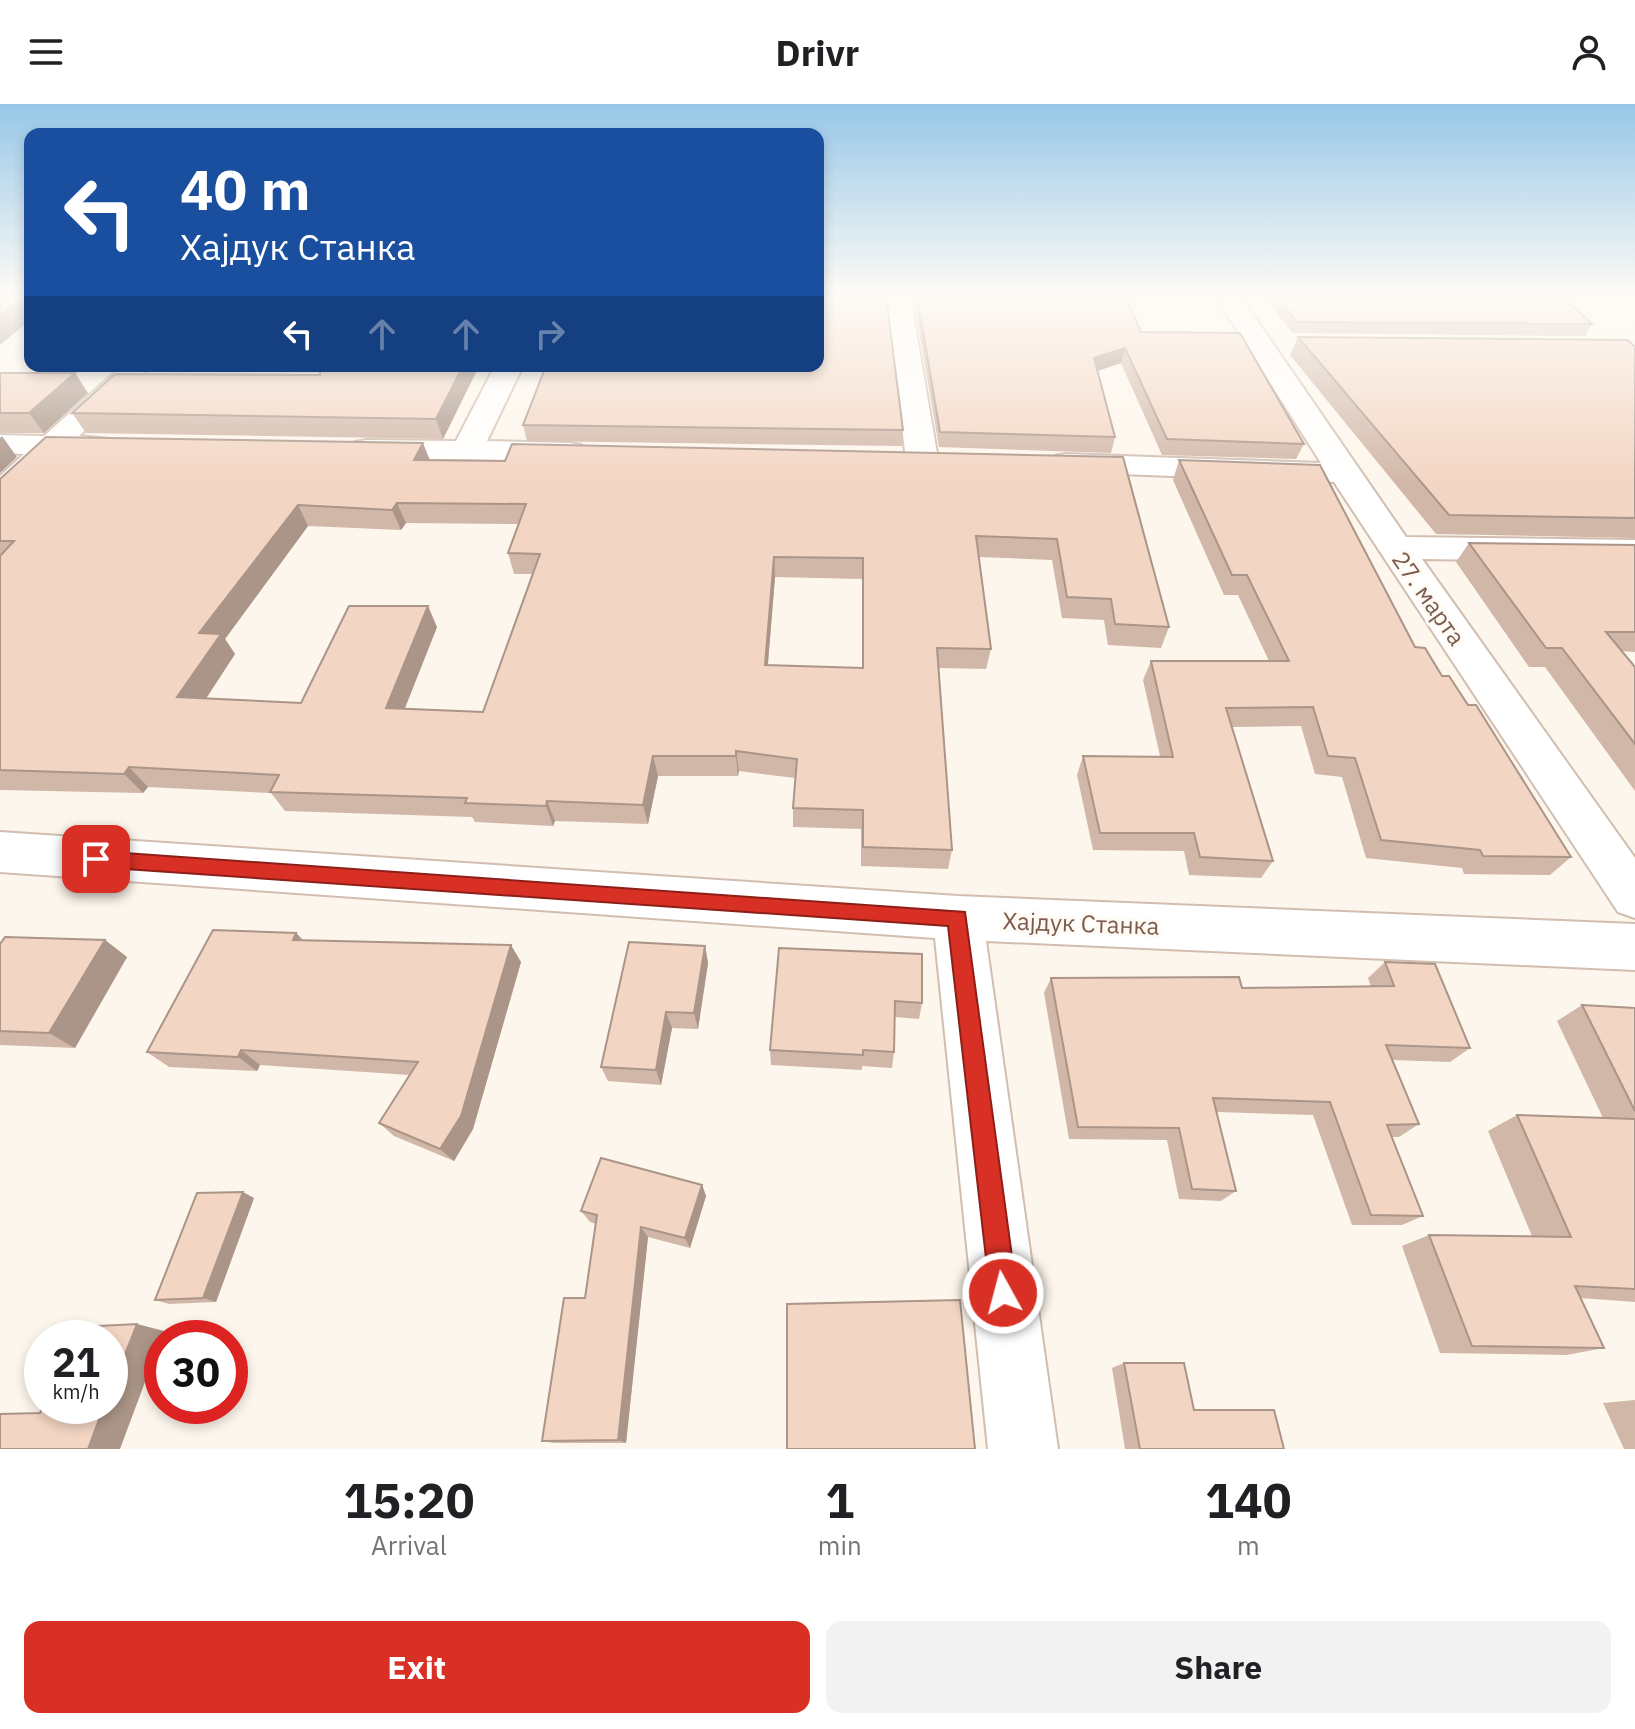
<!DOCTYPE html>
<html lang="en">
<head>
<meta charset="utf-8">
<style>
	body { margin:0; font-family:"IBM Plex Sans",sans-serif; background:#f2f2f2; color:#202124; height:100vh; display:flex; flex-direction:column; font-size:30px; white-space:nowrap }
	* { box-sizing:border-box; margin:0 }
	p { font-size:26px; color:#757577 }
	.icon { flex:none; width:44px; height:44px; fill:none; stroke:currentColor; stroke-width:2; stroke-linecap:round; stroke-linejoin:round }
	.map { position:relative; height:1345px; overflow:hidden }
	.side { display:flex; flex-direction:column; background:#fff; flex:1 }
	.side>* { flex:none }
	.top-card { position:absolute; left:24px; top:24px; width:800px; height:244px; border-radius:16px; box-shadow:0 4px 12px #0003; background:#1a4fa0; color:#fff; overflow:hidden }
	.speed { position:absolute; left:24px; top:1216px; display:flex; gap:16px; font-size:40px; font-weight:700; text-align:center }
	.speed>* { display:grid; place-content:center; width:104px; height:104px; border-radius:50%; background:#fff; box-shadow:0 4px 12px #0003; line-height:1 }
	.speed small { font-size:20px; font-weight:400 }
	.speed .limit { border:12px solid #d22; background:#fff; color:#111 }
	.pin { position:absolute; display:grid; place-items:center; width:68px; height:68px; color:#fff; margin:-34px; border-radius:16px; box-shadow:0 4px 12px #0006 }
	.me { position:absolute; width:88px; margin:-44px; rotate:353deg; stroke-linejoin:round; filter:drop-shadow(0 0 6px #0008) }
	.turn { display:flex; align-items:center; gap:28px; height:168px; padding:0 24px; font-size:36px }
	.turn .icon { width:104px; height:104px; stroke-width:2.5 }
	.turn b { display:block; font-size:56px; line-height:68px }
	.lanes { display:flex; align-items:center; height:76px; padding:0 24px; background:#0003; justify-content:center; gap:40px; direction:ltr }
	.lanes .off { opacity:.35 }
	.eta { display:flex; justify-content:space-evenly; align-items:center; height:136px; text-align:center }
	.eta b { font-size:48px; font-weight:700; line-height:56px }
	.action { display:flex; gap:16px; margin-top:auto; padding:16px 24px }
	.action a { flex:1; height:92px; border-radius:16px; background:#d93025; color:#fff; font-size:32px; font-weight:700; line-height:92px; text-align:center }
	.action a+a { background:#f2f2f2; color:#202124 }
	header { display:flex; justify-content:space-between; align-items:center; height:104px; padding:0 24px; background:#fff; font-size:36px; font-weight:700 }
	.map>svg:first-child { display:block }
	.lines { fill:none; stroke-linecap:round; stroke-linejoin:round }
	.minor-casing { stroke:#d1beb0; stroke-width:4 }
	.minor { fill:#fff; fill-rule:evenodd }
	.wall { fill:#d1b7a8; fill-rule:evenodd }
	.shaded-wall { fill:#aa9588 }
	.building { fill:#f3d5c3; stroke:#aa9588; stroke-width:2; fill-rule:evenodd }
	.route { fill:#d93025; stroke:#8d1f18; stroke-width:2 }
	.labels { text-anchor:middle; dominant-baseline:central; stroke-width:6; stroke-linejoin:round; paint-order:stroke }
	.street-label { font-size:24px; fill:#7a5c4d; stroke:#fffaf3 }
</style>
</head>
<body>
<header><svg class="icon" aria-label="menu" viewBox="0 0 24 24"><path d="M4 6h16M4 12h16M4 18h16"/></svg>Drivr<svg class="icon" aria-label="person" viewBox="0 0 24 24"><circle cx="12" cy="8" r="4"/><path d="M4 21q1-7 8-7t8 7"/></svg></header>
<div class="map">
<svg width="1635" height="1345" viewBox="0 0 1635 1345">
	<rect width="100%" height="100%" fill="#fdf6ec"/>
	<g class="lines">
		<g class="minor-casing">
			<g id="minor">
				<polygon points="886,192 910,192 938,355 933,362 922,364 911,362 906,355"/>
				<polygon points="1215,192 1240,192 1406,433 1635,436 1635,458 1422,455 1635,754 1635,814 1618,808 1334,378 1066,368 1055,366 1050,359 1055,352 1066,350 1321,359"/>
				<polygon points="122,262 152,262 79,332 109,335 113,342 109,349 60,350 12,396 0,399 0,372 24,350 0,349 0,331 44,332"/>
				<polygon points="495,262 523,262 487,337 570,339 581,341 585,348 581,355 570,357 366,354 355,352 351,345 355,338 366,336 456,337"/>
				<polygon points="0,728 958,792 1635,820 1635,866 986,837 1058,1345 988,1345 935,834 0,768"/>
			</g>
		</g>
		<use href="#minor" class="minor"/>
	</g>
	<g class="wall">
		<polygon points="0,192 30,192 30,216 0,241"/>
		<polygon points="913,192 1125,192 1141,228 1304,340 1296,355 1162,351 1121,259 1098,267 1115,333 1111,349 939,343"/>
		<polygon points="1264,192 1562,192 1592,220 1585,232 1292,229"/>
		<polygon points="1298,233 1635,243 1635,434 1436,430 1290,251"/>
		<polygon points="320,262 479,262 443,335 86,329 72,309 320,271"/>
		<polygon points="0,269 88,289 44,329 0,329"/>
		<polygon points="523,321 903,326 902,342 527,337"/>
		<path d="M 1123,353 L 1169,523 L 1161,544 L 1108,541 L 1104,516 L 1062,514 L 1052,456 L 978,453 L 991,545 L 986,565 L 939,564 L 952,746 L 948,765 L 861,762 L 861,725 L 793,723 L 793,704 L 795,674 L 739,667 L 738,672 L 658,672 L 648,720 L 555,717 L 553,722 L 475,718 L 472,713 L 285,707 L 271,689 L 148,683 L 143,689 L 0,686 L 0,375 L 430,356 L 505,357 ZM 406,419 L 519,420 L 508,449 L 514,470 L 532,470 L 483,608 L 405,604 L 437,523 L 301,599 L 206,595 L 235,550 L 225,535 L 308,422 L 401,426 ZM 775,473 L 862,475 L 862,564 L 768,561 Z"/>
		<polygon points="1179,356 1415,543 1442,572 1571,753 1550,771 1464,770 1462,764 1366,754 1342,673 1315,670 1301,622 1231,623 1273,757 1261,774 1189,771 1184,747 1093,746 1077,671 1083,652 1160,652 1143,576 1151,557 1269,557 1238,491 1224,491 1173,376"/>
		<polygon points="1469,439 1635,441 1635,548 1622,547 1635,563 1635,687 1545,563 1529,563 1456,458"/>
		<polygon points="296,829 303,836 521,858 473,1025 454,1057 394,1032 379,1019 410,971 260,961 257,967 169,963 147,948"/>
		<polygon points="105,836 127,853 75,944 0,941 0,840"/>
		<polygon points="705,842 708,859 698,925 672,924 661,981 608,977 601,963"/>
		<polygon points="779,844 922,899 919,915 895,913 894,948 892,964 862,962 862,966 771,961 770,946"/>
		<polygon points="1385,858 1470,944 1450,958 1392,956 1419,1020 1399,1033 1392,1033 1423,1112 1402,1121 1352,1121 1313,1011 1217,1008 1236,1087 1221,1097 1179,1095 1167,1036 1069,1035 1044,889 1051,874 1242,884 1371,883 1368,874"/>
		<polygon points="1582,901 1635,904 1635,1198 1581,1194 1604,1244 1566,1251 1440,1249 1402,1142 1429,1131 1532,1132 1488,1027 1517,1011 1603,1014 1557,917"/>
		<polygon points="702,1081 706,1092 690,1144 648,1133 626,1339 554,1339 542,1337 585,1194 596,1120 590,1118 581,1107"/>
		<polygon points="254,1094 216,1198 169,1200 155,1196"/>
		<polygon points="1124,1259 1194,1306 1284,1345 1125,1345 1112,1264"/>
		<polygon points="1635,1296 1635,1345 1624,1345 1603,1299"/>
	</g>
	<g class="shaded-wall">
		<polygon points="24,192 30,201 30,216 0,241 0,211"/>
		<polygon points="1125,244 1121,259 1091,269 1094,254"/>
		<polygon points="463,262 479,262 443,335 436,315"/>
		<polygon points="75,269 88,289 44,329 29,309"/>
		<polygon points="2,332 17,353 0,369 0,334"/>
		<polygon points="423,339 431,359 414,356"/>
		<polygon points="397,399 406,419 401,426 392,406"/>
		<polygon points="298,401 308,422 225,535 235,550 193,614 177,593 199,529"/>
		<polygon points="774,453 775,473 766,581 765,561"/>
		<polygon points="428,502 437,523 397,624 386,604"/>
		<polygon points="736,647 739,667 738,672 736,652"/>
		<polygon points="653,652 658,672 648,720 643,701"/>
		<polygon points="129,663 148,683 143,689 124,670"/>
		<polygon points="547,697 555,717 553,722 546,702"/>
		<polygon points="296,829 312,846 293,836"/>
		<polygon points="105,836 127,853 75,944 49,929"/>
		<polygon points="511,841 521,858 473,1025 454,1057 440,1045"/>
		<polygon points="705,842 708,859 698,925 694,909"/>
		<polygon points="666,908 672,924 661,981 656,966"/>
		<polygon points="241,946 260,961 257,967 238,953"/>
		<polygon points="702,1081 706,1092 690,1144 685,1134"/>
		<polygon points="243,1088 254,1094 216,1198 203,1194"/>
		<polygon points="641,1123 648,1133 626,1339 618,1336"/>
		<polygon points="137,1220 164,1227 120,1345 88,1345 104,1302 110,1302 110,1288"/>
	</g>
	<g class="building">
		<polygon points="0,192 24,192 0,211"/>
		<polygon points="818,192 886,192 903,326 523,321 546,262 818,262"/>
		<polygon points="917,192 1125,192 1141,228 1240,229 1304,340 1167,335 1125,244 1094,254 1115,333 940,328"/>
		<polygon points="1277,192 1562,192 1592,220 1297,218"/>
		<polygon points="1298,233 1628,236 1635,243 1635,414 1449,411"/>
		<polygon points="320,262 463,262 436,315 72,309 115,270 320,271"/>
		<polygon points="0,269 75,269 29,309 0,309"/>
		<path d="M 46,333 L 423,339 L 414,356 L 505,357 L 512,340 L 1123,353 L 1169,523 L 1115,520 L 1111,495 L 1067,493 L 1057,435 L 976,432 L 991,545 L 937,544 L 952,746 L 863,743 L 863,706 L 793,704 L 797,655 L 736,647 L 736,652 L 653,652 L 643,701 L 547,697 L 546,702 L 465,699 L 467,694 L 270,688 L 279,671 L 129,663 L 124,670 L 0,666 L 0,452 L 14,437 L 0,437 L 0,375 ZM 397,399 L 526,400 L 508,449 L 540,450 L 483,608 L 386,604 L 428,502 L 349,502 L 301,599 L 177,593 L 221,530 L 199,529 L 298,401 L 392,406 ZM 774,453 L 863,454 L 863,564 L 765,561 Z"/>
		<polygon points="1179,356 1320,361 1415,543 1425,544 1442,572 1449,572 1468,601 1476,601 1571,753 1483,752 1480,746 1381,736 1355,654 1328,652 1313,603 1226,604 1273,757 1200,753 1194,729 1100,729 1083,652 1173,653 1151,557 1289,557 1247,471 1232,471"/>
		<polygon points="1469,439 1635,441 1635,528 1606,528 1635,563 1635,640 1562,544 1546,544"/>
		<polygon points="213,826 296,829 293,836 511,841 461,1012 440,1045 379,1019 418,958 241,946 238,953 147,948"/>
		<polygon points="5,833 105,836 49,929 0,927 0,840"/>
		<polygon points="629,838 705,842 694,909 666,908 656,966 601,963"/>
		<polygon points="779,844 922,850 922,899 895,897 894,948 863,946 863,951 770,946"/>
		<polygon points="1385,858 1435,860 1470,944 1386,941 1419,1020 1387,1021 1423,1112 1371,1111 1330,998 1213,994 1236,1087 1192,1085 1179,1024 1078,1023 1051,874 1239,873 1242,884 1394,882"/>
		<polygon points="1582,901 1635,904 1635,1007"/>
		<polygon points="1517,1011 1635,1015 1635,1185 1575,1182 1604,1244 1472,1242 1429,1131 1571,1133"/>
		<polygon points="601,1054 702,1081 685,1134 641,1123 618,1336 542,1337 564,1194 585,1194 597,1111 581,1107"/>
		<polygon points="243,1088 203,1194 155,1196 197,1089"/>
		<polygon points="960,1196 975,1345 787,1345 787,1200"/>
		<polygon points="137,1220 110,1288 110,1234 73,1234 78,1223"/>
		<polygon points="1124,1259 1184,1259 1194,1306 1274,1306 1284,1345 1140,1345"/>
		<polygon points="43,1302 104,1302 88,1345 0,1345 0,1310 40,1309"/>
	</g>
	<linearGradient id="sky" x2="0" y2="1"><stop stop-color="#97c7e8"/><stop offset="0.5" stop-color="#fefbf6"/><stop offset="1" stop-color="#fefbf6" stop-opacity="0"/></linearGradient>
	<rect width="1635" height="381" fill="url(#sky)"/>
	<polygon class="route" points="96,747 965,808 1017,1189 1013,1198 1003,1202 994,1198 990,1189 948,822 96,763 89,761 86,755 89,749"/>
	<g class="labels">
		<g class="street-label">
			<text transform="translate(1429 494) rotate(55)">27. марта</text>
			<text transform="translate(1081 819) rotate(2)">Хајдук Станка</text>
		</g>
	</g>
</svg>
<div class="speed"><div>21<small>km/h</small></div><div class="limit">30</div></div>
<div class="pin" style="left:96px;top:755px;background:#d93025"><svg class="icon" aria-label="arrive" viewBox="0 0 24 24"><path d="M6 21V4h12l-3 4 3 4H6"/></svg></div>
<svg class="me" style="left:1003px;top:1189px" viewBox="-20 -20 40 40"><circle r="17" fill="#d93025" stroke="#fff" stroke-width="3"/><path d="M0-11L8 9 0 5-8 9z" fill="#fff"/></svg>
<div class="top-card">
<div class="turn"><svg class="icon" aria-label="left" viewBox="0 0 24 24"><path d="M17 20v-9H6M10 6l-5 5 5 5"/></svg><div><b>40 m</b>Хајдук Станка</div></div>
<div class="lanes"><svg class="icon" aria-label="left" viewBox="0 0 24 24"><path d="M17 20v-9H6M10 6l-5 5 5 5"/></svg><svg class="icon off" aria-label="ahead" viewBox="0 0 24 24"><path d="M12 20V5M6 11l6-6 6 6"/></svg><svg class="icon off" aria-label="ahead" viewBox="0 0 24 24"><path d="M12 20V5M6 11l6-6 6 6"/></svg><svg class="icon off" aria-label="right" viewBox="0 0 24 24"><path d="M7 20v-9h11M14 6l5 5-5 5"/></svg></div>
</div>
</div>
<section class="side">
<div class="eta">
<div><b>15:20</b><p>Arrival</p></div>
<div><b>1</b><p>min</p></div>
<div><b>140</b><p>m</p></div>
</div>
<div class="action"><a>Exit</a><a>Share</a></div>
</section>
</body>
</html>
